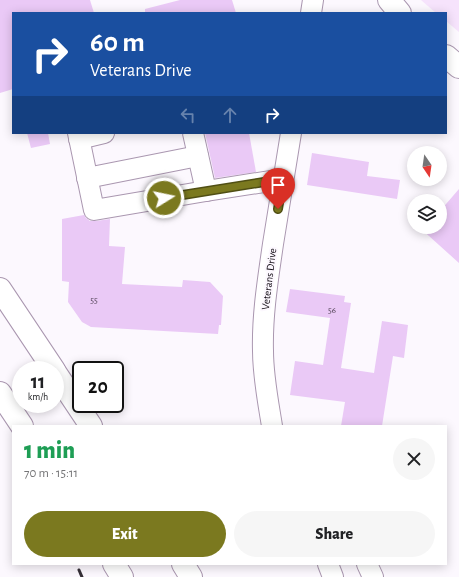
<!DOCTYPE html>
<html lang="en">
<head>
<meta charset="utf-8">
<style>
	body { margin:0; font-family:"Alegreya Sans",sans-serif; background:#f6f6f6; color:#202124; height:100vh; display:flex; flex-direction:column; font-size:15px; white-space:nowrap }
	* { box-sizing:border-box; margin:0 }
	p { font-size:13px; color:#757577 }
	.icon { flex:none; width:22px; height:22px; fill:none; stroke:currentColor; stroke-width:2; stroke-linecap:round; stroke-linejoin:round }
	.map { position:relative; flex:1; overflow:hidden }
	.drawer { position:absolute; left:12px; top:425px; width:435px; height:140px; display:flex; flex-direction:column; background:#fff; border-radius:0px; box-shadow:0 2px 10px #0003 }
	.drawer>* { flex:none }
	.guide { position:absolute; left:12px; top:12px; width:435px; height:122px; border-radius:0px; box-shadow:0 2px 10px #0003; background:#1a4fa0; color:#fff; overflow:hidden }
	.needle { width:26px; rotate:167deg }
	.controls { position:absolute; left:407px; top:146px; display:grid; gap:8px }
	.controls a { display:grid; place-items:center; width:40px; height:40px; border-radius:50%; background:#fff; box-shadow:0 2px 10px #0003; font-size:20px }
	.speed { position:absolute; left:12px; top:361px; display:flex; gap:8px; font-size:20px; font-weight:700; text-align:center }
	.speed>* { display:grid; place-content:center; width:52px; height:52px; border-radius:50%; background:#fff; box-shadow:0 2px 10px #0003; line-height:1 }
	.speed small { font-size:10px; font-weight:400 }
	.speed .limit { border:2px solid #111; border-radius:6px; background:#fff; color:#111 }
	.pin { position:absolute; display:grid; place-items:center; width:34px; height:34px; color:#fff; margin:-41px -17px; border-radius:50% 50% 50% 0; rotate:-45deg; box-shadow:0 0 4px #0007 }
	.pin .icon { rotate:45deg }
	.me { position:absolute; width:44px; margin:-22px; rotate:80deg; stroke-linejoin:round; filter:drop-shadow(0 0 3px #0008) }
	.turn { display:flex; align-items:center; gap:14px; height:84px; padding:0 12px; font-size:18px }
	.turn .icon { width:52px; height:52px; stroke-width:2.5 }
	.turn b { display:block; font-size:28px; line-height:34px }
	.lanes { display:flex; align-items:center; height:38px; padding:0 12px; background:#0003; justify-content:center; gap:20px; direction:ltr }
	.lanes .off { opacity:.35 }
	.round { display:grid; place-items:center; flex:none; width:42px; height:42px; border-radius:21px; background:#f6f6f6 }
	.headline { display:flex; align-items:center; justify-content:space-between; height:68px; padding:0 12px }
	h1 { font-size:24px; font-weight:800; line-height:30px; color:#1e9e55 }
	.cta { display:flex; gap:8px; margin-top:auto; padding:8px 12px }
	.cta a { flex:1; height:46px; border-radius:24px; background:#7b791f; color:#fff; font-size:16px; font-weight:800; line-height:46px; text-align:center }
	.cta a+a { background:#f6f6f6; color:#202124 }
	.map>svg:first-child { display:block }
	.green { fill:#f6e3fc }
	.building { fill:#eac9f6 }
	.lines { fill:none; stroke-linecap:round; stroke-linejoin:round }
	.minor-casing { stroke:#aa97b0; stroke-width:22 }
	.major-casing { stroke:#aa97b0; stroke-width:24 }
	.highway-casing { stroke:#aa97b0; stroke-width:24 }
	.minor { stroke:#fff; stroke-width:20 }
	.major { stroke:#fff; stroke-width:22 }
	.highway { stroke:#fff; stroke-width:22 }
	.rail { stroke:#352f37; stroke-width:3 }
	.route-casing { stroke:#504f14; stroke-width:10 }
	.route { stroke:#7b791f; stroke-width:7 }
	.labels { text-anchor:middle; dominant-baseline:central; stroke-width:4; stroke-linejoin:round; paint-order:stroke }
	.number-label { font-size:9px; fill:#46394a }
	.street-label { font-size:11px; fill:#0f0911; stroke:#fcf8fe }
</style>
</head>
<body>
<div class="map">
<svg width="459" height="577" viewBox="0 0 459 577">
	<rect width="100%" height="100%" fill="#fcf8fe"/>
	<polygon class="green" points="421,0 459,0 459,32 446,21 446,13 436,13"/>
	<g class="building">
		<polygon points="0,0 90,0 94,13 13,13 13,89 0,93"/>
		<polygon points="180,0 232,0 236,13 145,13 145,9"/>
		<polygon points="27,133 48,133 50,144 31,148"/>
		<polygon points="205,133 249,133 256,172 215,178"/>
		<polygon points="312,153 369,162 367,176 400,180 397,199 307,185"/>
		<polygon points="459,189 459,263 419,227 440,227 440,211"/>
		<polygon points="84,215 86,218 90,221 96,221 110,219 109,246 125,247 122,284 182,287 183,280 210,282 223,296 221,325 219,325 218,334 91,327 82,322 68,302 69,282 62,281 62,219"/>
		<polygon points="290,289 345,296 344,302 351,303 341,368 374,373 382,321 408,325 404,358 393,356 382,426 341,426 345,402 290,395 295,361 323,365 330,318 286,312"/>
	</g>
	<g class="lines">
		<g class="minor-casing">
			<g id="minor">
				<polyline points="311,13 313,0"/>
				<polyline points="78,133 94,210 206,191 283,179"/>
				<polyline points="193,133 206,191"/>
				<polyline points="79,139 104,133"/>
				<polyline points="87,178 198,156"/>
				<path d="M 272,426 C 268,401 263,376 263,351 C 262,315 268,279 273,244 C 279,207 285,170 291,133"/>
				<polyline points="328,564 333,577"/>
				<polyline points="367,564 373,577"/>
			</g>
		</g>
		<g class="major-casing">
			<g id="major">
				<polyline points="389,0 400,13"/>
				<polyline points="446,56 459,67"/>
			</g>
		</g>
		<g class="highway-casing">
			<g id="highway">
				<polyline points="0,289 54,370"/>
				<polyline points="55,372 91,426"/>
				<polyline points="0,393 22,426"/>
				<polyline points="114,564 122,577"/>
				<polyline points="183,564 191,577"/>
			</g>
		</g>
		<use href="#minor" class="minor"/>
		<use href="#major" class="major"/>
		<use href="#highway" class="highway"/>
		<polyline class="rail" points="79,570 82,577"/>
	</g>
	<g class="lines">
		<g class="route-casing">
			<polyline id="route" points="164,198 283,179 278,209"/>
		</g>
		<use href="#route" class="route"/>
	</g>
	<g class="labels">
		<g class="number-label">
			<text x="94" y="300">55</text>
			<text x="332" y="310">56</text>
		</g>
		<g class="street-label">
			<text transform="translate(269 279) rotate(-83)">Veterans Drive</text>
		</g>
	</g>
</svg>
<div class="controls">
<a><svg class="needle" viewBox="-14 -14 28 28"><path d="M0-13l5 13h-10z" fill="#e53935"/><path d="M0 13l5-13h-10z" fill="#757577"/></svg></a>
<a><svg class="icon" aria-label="layers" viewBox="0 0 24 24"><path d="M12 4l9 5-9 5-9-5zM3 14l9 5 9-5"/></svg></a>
</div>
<div class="speed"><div>11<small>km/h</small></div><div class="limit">20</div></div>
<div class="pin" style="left:278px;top:209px;background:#d93025"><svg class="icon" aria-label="arrive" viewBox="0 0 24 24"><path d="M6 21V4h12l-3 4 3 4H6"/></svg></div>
<svg class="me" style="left:164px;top:198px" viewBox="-20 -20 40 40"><circle r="17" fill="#7b791f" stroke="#fff" stroke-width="3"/><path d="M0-11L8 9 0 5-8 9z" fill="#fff"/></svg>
<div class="guide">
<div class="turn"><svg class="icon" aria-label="right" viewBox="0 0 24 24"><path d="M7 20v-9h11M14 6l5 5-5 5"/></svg><div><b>60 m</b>Veterans Drive</div></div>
<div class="lanes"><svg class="icon off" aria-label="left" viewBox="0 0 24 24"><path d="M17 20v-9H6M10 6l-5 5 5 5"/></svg><svg class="icon off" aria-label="ahead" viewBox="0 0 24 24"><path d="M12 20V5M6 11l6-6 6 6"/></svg><svg class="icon" aria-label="right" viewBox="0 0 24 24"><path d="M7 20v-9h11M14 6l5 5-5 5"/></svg></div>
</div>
<section class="drawer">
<div class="headline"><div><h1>1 min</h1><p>70 m · 15:11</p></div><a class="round"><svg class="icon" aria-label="close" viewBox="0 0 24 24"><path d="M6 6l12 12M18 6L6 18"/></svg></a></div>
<div class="cta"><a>Exit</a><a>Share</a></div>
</section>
</div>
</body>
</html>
